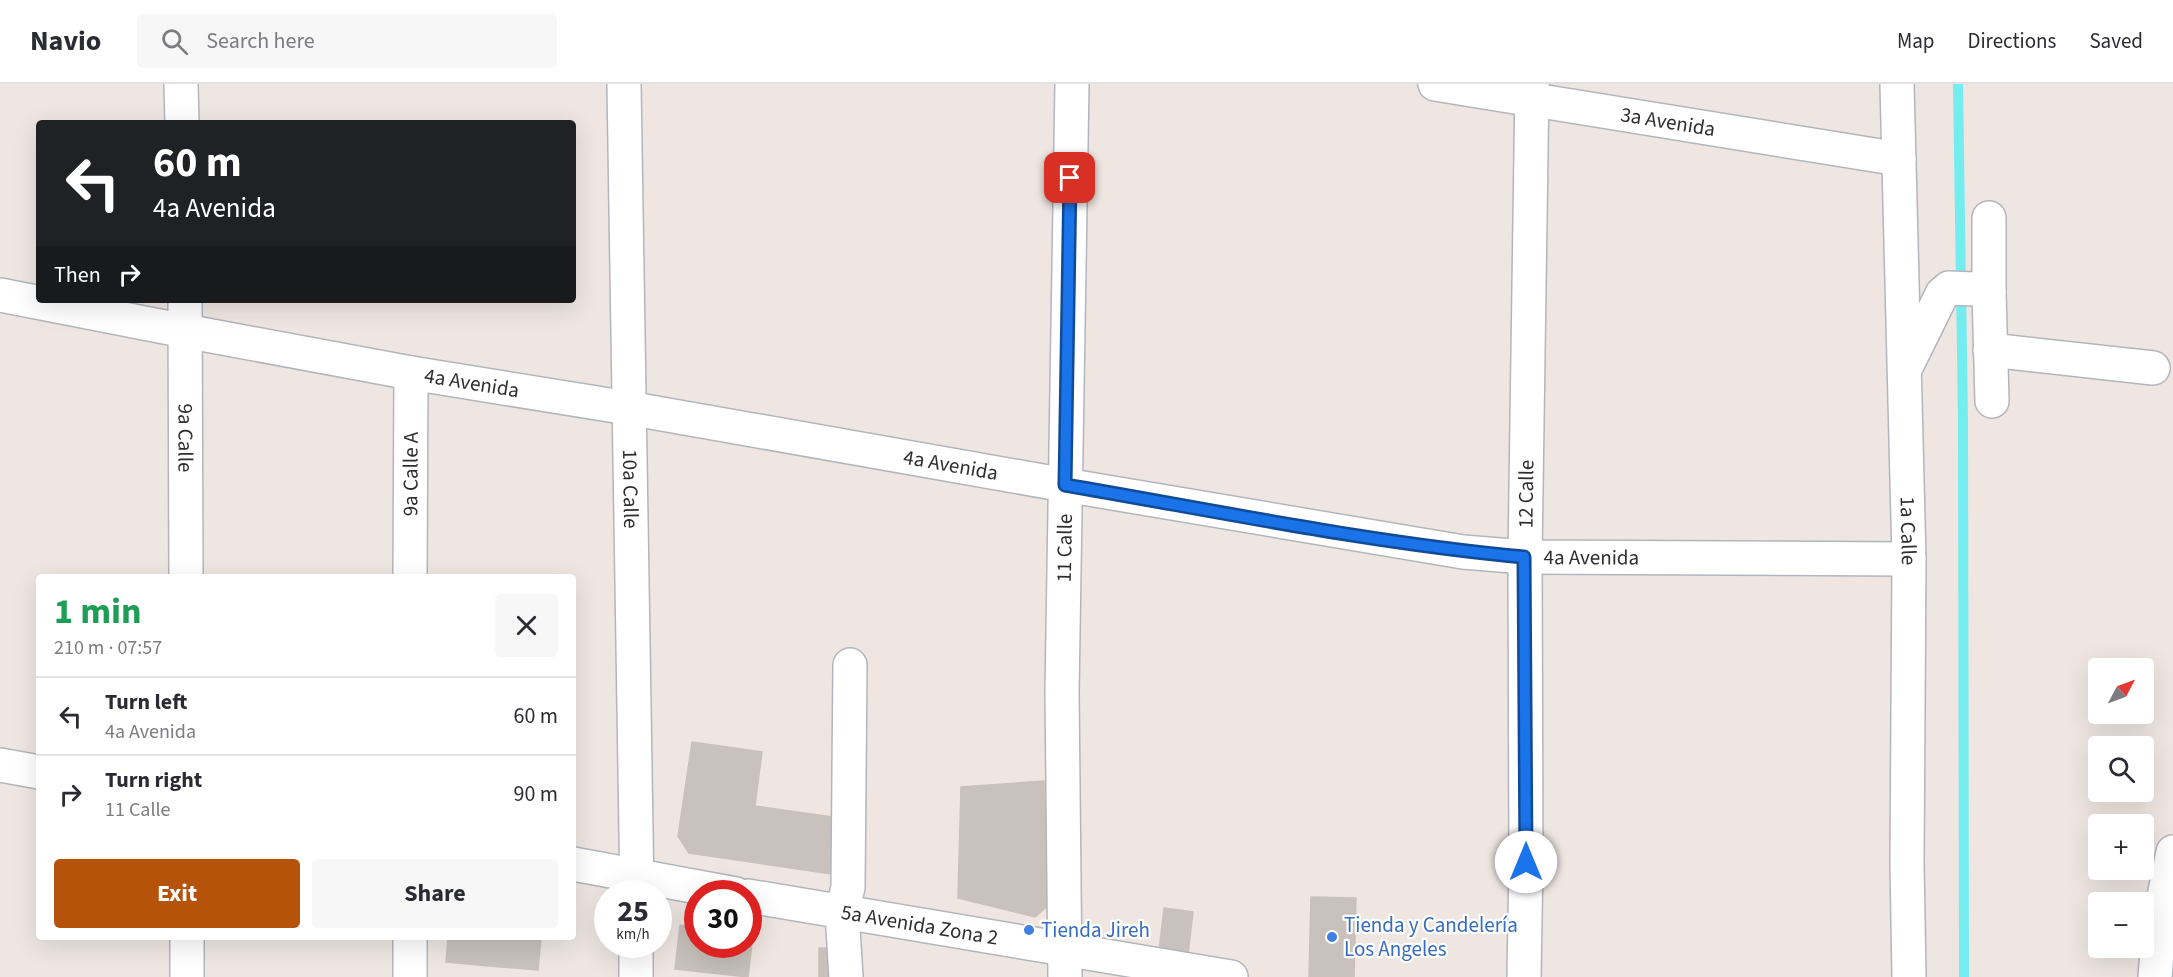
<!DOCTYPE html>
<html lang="en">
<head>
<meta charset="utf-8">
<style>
	body { margin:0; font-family:"Source Sans 3",sans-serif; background:#f7f7f7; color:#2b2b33; height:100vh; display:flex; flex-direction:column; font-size:22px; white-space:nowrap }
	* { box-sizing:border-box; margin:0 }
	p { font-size:20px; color:#7c7c81 }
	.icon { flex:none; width:33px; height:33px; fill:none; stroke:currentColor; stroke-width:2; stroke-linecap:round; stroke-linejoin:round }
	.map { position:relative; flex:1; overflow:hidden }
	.sheet { position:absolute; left:36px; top:490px; width:540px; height:366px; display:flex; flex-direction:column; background:#fff; border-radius:6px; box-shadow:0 6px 24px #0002 }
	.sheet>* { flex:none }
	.banner { position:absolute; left:36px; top:36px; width:540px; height:183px; border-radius:6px; box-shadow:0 6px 24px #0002; background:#202124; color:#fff; overflow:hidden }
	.needle { width:39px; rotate:49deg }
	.fabs { position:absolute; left:2088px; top:574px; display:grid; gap:12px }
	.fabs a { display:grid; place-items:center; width:66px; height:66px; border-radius:6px; background:#fff; box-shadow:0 6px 24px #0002; font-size:30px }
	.speed { position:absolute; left:594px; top:796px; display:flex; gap:12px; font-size:30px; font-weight:700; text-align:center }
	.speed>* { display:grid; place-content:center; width:78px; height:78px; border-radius:50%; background:#fff; box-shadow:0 6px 24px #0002; line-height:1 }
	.speed small { font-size:15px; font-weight:400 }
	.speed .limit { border:9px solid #d22; background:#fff; color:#111 }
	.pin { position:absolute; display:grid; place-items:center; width:51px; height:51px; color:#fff; margin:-26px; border-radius:12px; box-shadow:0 3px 9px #0006 }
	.me { position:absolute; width:66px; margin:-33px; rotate:0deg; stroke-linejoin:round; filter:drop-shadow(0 0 4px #0008) }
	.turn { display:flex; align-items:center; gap:21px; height:126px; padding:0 18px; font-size:27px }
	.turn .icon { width:78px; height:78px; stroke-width:2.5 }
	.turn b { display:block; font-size:42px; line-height:51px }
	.then { display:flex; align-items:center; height:57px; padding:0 18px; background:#0003; gap:12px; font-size:22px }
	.round { display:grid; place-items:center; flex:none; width:63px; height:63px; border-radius:6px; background:#f7f7f7 }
	.overview { display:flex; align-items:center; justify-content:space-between; height:102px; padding:0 18px }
	h1 { font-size:36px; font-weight:700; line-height:45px; color:#1e9e55 }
	.action { display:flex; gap:12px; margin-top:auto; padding:12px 18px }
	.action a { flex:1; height:69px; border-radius:6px; background:#b45309; color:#fff; font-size:24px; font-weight:700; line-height:69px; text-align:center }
	.action a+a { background:#f7f7f7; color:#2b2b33 }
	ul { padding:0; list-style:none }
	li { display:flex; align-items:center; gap:18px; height:78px; padding:0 18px; border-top:2px solid #e1e1e2 }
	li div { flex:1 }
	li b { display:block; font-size:22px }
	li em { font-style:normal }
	header { display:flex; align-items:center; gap:36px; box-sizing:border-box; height:84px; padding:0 30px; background:#fff; border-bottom:2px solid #e1e1e2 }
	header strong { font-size:28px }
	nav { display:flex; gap:33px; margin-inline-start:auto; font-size:21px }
	.search { width:420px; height:54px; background:#f7f7f7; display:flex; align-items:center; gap:15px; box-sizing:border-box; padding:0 21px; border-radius:6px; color:#7c7c81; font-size:22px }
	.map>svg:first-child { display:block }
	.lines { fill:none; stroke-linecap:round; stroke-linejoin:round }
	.stream { stroke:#75edf0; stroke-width:10 }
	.building { fill:#c8c1bc; stroke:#cbc1ba; stroke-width:1.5 }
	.minor-casing { stroke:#b1b6be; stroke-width:36 }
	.minor { stroke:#fff; stroke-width:33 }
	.route-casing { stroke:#114b97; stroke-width:15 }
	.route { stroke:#1a73e8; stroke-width:10 }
	.shop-dot { fill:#3f7fe0; stroke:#fff; stroke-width:2 }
	.labels { text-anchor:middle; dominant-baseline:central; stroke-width:4.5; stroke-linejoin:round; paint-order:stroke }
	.street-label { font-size:21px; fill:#2e2e2e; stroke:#fff }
	.shop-label { font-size:21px; fill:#366cbe; stroke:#fff; text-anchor:start }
</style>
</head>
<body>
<header>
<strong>Navio</strong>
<div class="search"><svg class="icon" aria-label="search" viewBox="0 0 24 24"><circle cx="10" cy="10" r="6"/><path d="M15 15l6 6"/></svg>Search here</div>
<nav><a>Map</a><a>Directions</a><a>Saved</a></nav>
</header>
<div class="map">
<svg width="2173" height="893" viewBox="0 0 2173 893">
	<rect width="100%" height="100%" fill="#efe6e1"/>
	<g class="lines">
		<polyline class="stream" points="1958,0 1963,336 1964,893"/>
	</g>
	<g class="building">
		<polygon points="692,658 762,668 755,722 846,735 838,791 689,769 678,752"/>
		<polygon points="1044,697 1049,821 1035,833 958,814 961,703"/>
		<polygon points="1311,813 1356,814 1354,893 1309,893"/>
		<polygon points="1164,824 1193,828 1188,870 1159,867"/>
		<polygon points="680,841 698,844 698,861 748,861 748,850 753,851 748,893 675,885"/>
		<polygon points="448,854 480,854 478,881 446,878"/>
		<polygon points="480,854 541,854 538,886 478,881"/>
		<polygon points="819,864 838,864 839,893 819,893"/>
	</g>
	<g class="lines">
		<g class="minor-casing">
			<g id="minor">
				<polyline points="181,0 182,39"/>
				<path id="s1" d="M 624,0 L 637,810"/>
				<path id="s2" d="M 1435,0 L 1899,75"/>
				<path id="s3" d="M 1897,0 L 1909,475 L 1907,779 L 1909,893"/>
				<polyline points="1989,208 1989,134"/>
				<path id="s4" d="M 0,211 L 185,247 L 411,289 L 628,324 L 1065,401 L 1463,468 L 1525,473 L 1909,475"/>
				<path id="s5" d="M 185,216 L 186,494"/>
				<polyline points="1990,266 2153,284"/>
				<polyline points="1907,281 1942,210 1949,204 1975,205 1989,208 1992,317"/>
				<path id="s6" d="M 410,494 L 411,289"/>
				<polyline points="0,681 39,688"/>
				<polyline points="573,780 736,810"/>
				<path id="s7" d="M 748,812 L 1231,893"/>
				<polyline points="187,854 187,893"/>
				<polyline points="410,854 410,893"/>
				<polyline points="636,893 636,861"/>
				<polyline points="846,893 842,829 848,803 850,581"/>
				<path id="s8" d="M 1065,893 L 1062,608 L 1072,0"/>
				<path id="s9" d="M 1524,893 L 1526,778 L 1525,473 L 1532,0"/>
				<polyline points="2155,893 2160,832 2173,768"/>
			</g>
		</g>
		<use href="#minor" class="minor"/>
	</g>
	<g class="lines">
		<g class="route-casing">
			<path id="route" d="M 1070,94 L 1065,401 C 1217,427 1371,459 1524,473 L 1526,778"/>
		</g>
		<use href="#route" class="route"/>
	</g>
	<g class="shop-dot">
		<circle cx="1029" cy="846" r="6"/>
		<circle cx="1332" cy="853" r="6"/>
	</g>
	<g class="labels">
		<g class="street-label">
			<text stroke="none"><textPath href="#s2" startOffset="236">3a Avenida</textPath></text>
			<text stroke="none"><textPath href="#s4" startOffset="480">4a Avenida</textPath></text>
			<text stroke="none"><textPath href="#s5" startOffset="138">9a Calle</textPath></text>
			<text stroke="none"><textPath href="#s4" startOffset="966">4a Avenida</textPath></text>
			<text stroke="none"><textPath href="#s6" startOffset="104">9a Calle A</textPath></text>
			<text stroke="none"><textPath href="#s1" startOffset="405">10a Calle</textPath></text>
			<text stroke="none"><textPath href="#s9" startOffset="483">12 Calle</textPath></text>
			<text stroke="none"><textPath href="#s3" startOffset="447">1a Calle</textPath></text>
			<text stroke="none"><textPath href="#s8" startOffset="429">11 Calle</textPath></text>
			<text stroke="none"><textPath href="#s4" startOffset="1614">4a Avenida</textPath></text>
			<text stroke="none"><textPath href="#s7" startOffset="174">5a Avenida Zona 2</textPath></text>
		</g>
		<g class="shop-label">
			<text x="1344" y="841">Tienda y Candelería<tspan x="1344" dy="24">Los Angeles</tspan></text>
			<text x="1041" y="846">Tienda Jireh</text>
		</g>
	</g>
</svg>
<div class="fabs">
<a><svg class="needle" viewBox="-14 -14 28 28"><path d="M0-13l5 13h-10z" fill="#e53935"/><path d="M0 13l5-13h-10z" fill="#7c7c81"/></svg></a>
<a><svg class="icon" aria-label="search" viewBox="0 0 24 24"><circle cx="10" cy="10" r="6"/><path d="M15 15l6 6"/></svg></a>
<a>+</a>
<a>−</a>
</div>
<div class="speed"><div>25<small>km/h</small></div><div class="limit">30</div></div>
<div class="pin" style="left:1070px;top:94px;background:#d93025"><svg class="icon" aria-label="arrive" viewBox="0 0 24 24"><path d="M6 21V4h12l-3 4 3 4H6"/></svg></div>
<svg class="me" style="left:1526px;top:778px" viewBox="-20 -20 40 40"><circle r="19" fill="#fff"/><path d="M0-13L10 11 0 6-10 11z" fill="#1a73e8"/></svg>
<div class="banner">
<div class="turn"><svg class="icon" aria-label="left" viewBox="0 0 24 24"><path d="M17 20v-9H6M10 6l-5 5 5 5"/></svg><div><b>60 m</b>4a Avenida</div></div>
<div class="then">Then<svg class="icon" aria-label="right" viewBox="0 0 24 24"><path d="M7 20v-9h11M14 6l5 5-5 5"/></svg></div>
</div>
<section class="sheet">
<div class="overview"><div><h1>1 min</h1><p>210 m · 07:57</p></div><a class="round"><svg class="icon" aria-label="close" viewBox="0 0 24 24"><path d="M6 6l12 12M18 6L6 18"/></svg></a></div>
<ul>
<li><svg class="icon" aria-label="left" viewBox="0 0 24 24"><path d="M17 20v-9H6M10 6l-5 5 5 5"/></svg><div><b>Turn left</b><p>4a Avenida</p></div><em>60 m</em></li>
<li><svg class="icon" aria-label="right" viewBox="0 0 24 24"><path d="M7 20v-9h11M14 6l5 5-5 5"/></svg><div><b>Turn right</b><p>11 Calle</p></div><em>90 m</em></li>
</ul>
<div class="action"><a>Exit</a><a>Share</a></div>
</section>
</div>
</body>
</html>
